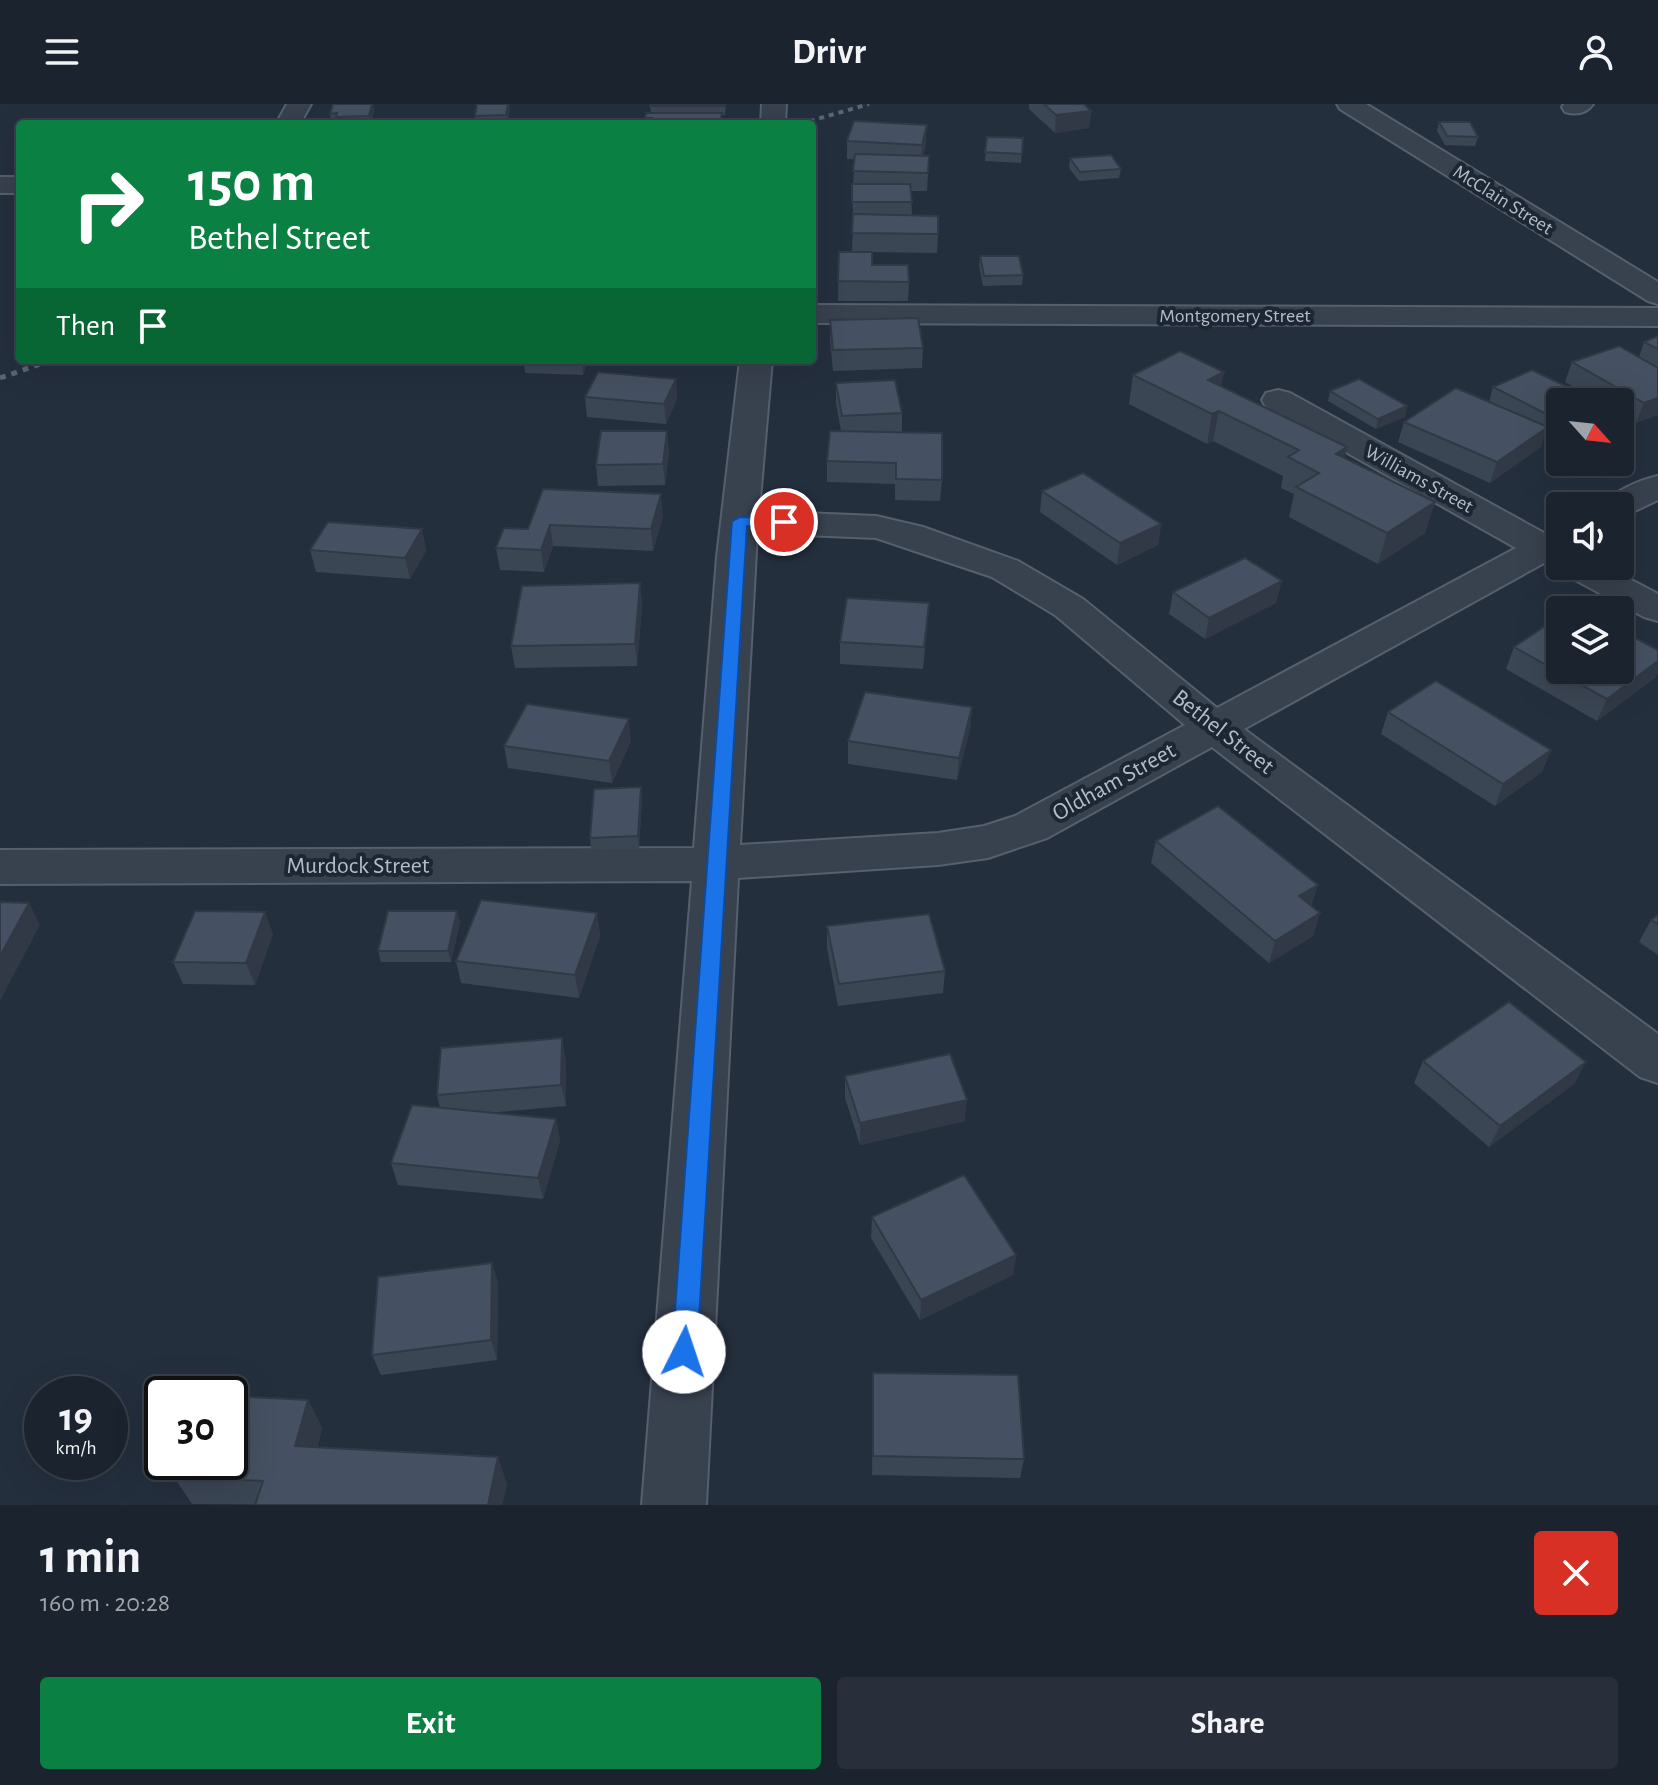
<!DOCTYPE html>
<html lang="en">
<head>
<meta charset="utf-8">
<style>
	body { margin:0; font-family:"Alegreya Sans",sans-serif; background:#282f3a; color:#f1f3f6; height:100vh; display:flex; flex-direction:column; font-size:30px; white-space:nowrap }
	* { box-sizing:border-box; margin:0 }
	p { font-size:26px; color:#a0a4aa }
	.icon { flex:none; width:44px; height:44px; fill:none; stroke:currentColor; stroke-width:2; stroke-linecap:round; stroke-linejoin:round }
	.map { position:relative; height:1401px; overflow:hidden }
	.details { display:flex; flex-direction:column; background:#1b232e; flex:1 }
	.details>* { flex:none }
	.hud { position:absolute; left:16px; top:16px; width:800px; height:244px; border-radius:8px; box-shadow:0 8px 32px #0002,0 0 0 2px #39404a; background:#0b8043; color:#fff; overflow:hidden }
	.needle { width:52px; rotate:117deg }
	.fabs { position:absolute; left:1546px; top:284px; display:grid; gap:16px }
	.fabs a { display:grid; place-items:center; width:88px; height:88px; border-radius:8px; background:#1b232e; box-shadow:0 8px 32px #0002,0 0 0 2px #39404a; font-size:40px }
	.speed { position:absolute; left:24px; top:1272px; display:flex; gap:16px; font-size:40px; font-weight:700; text-align:center }
	.speed>* { display:grid; place-content:center; width:104px; height:104px; border-radius:50%; background:#1b232e; box-shadow:0 8px 32px #0002,0 0 0 2px #39404a; line-height:1 }
	.speed small { font-size:20px; font-weight:400 }
	.speed .limit { border:4px solid #111; border-radius:12px; background:#fff; color:#111 }
	.pin { position:absolute; display:grid; place-items:center; width:68px; height:68px; color:#fff; margin:-34px; border:4px solid #fff; border-radius:50%; box-shadow:0 2px 8px #0007 }
	.me { position:absolute; width:88px; margin:-44px; rotate:4deg; stroke-linejoin:round; filter:drop-shadow(0 0 6px #0008) }
	.turn { display:flex; align-items:center; gap:28px; height:168px; padding:0 40px; font-size:36px }
	.turn .icon { width:104px; height:104px; stroke-width:2.5 }
	.turn b { display:block; font-size:56px; line-height:68px }
	.then { display:flex; align-items:center; height:76px; padding:0 40px; background:#0003; gap:16px; font-size:30px }
	.round { display:grid; place-items:center; flex:none; width:84px; height:84px; border-radius:8px; background:#282f3a }
	.headline { display:flex; align-items:center; justify-content:space-between; height:136px; padding:0 40px }
	h1 { font-size:48px; font-weight:700; line-height:60px }
	.button { display:flex; gap:16px; margin-top:auto; padding:16px 40px }
	.button a { flex:1; height:92px; border-radius:8px; background:#0b8043; color:#fff; font-size:32px; font-weight:700; line-height:92px; text-align:center }
	.button a+a { background:#282f3a; color:#f1f3f6 }
	header { display:flex; justify-content:space-between; align-items:center; height:104px; padding:0 40px; background:#1b232e; font-size:36px; font-weight:700 }
	.map>svg:first-child { display:block }
	.lines { fill:none; stroke-linecap:round; stroke-linejoin:round }
	.minor-casing { stroke:#565f6c; stroke-width:4 }
	.minor { fill:#38414e; fill-rule:evenodd }
	.rail-far1 { stroke:#5a6575; stroke-width:4; stroke-dasharray:5 5; stroke-linecap:butt }
	.rail { stroke:#5a6575; stroke-width:5; stroke-dasharray:6 6; stroke-linecap:butt }
	.wall { fill:#3b4654 }
	.shaded-wall { fill:#303945 }
	.building { fill:#455162; stroke:#303945; stroke-width:2 }
	.route { fill:#1a73e8; stroke:#114b97; stroke-width:2 }
	.labels { text-anchor:middle; dominant-baseline:central; stroke-width:8; stroke-linejoin:round; paint-order:stroke }
	.far-street-label { font-size:20px; fill:#b4bcc9; stroke:#1d2633 }
	.street-label { font-size:24px; fill:#b4bcc9; stroke:#1d2633 }
</style>
</head>
<body>
<header><svg class="icon" aria-label="menu" viewBox="0 0 24 24"><path d="M4 6h16M4 12h16M4 18h16"/></svg>Drivr<svg class="icon" aria-label="person" viewBox="0 0 24 24"><circle cx="12" cy="8" r="4"/><path d="M4 21q1-7 8-7t8 7"/></svg></header>
<div class="map">
<svg width="1658" height="1401" viewBox="0 0 1658 1401">
	<rect width="100%" height="100%" fill="#242f3e"/>
	<g class="lines">
		<g class="minor-casing">
			<g id="minor">
				<polygon points="287,0 311,0 300,20 276,20"/>
				<polygon points="762,0 786,0 785,20 761,20"/>
				<polygon points="1337,0 1366,0 1658,178 1658,200 1648,197 1340,5"/>
				<path d="M 1564,0 L 1593,0 C 1586,10 1576,11 1565,8 L 1562,3 Z"/>
				<rect x="0" y="73" width="20" height="16"/>
				<polygon points="812,201 1658,204 1658,222 812,219"/>
				<path d="M 740,256 L 772,256 L 759,407 L 876,412 L 923,423 L 1018,457 L 1083,495 L 1217,604 L 1516,444 L 1266,303 L 1262,296 L 1266,289 L 1278,286 L 1290,289 L 1544,429 L 1560,424 L 1560,462 L 1605,462 L 1658,490 L 1658,517 L 1644,513 L 1564,470 L 1560,464 L 1544,459 L 1244,625 L 1658,930 L 1658,979 L 1640,973 L 1212,643 L 1047,734 L 988,754 L 938,761 L 738,774 L 706,1401 L 642,1401 L 692,777 L 0,780 L 0,746 L 694,744 L 717,453 ZM 757,429 L 876,434 L 992,473 L 1055,511 L 1185,621 L 1015,712 L 984,722 L 938,729 L 740,741 Z"/>
				<path d="M 1658,372 L 1658,396 L 1620,414 L 1620,402 L 1603,402 C 1613,387 1640,376 1658,372 Z"/>
			</g>
		</g>
		<use href="#minor" class="minor"/>
		<polyline class="rail-far1" points="800,20 869,0"/>
		<polyline class="rail" points="0,274 52,256"/>
	</g>
	<g class="wall">
		<polygon points="333,0 373,0 374,7 371,20 338,20 337,18 332,19 330,10"/>
		<polygon points="726,0 725,11 722,11 722,20 645,20 645,14 651,9 650,2"/>
		<polygon points="1029,0 1084,0 1091,7 1089,24 1055,29 1029,5"/>
		<polygon points="510,2 508,20 476,20 475,12"/>
		<polygon points="1439,18 1478,33 1475,42 1445,41 1437,27"/>
		<polygon points="987,33 1023,34 1021,59 985,57"/>
		<polygon points="847,37 926,39 923,52 929,52 927,87 911,87 912,111 938,130 937,149 872,148 872,161 909,178 908,197 838,197 839,148 852,148 853,117 852,80 853,80 855,55 847,55"/>
		<polygon points="1070,54 1121,65 1119,74 1079,77 1069,64"/>
		<polygon points="980,152 1023,171 1022,181 983,182 979,162"/>
		<polygon points="830,216 923,244 922,264 833,267 830,236"/>
		<polygon points="1658,232 1658,311 1636,319 1622,311 1620,316 1620,298 1599,298 1565,278 1572,258 1639,253 1644,238"/>
		<polygon points="588,256 583,271 525,269 524,259"/>
		<polygon points="1224,268 1221,282 1347,343 1344,354 1435,398 1425,429 1378,460 1289,413 1294,390 1281,384 1283,372 1213,337 1207,340 1129,300 1133,271"/>
		<polygon points="676,275 677,295 666,320 587,313 585,293"/>
		<polygon points="836,279 902,309 902,328 942,376 940,397 895,396 895,380 827,378 827,357 841,327 836,299"/>
		<polygon points="1493,283 1560,298 1560,341 1544,333 1541,343 1490,379 1398,338 1404,318 1489,298"/>
		<polygon points="1330,287 1407,302 1405,313 1376,325 1328,297"/>
		<polygon points="669,347 665,381 598,382 596,361"/>
		<polygon points="543,385 663,412 653,447 553,442 544,468 500,466 496,444 528,425"/>
		<polygon points="1042,387 1161,420 1158,441 1117,461 1040,408"/>
		<polygon points="422,425 426,447 410,475 316,468 310,446"/>
		<polygon points="640,479 642,501 637,562 515,564 511,542"/>
		<polygon points="1173,488 1276,499 1205,535 1169,510"/>
		<polygon points="929,499 923,565 840,560 840,538"/>
		<polygon points="1514,543 1656,573 1597,617 1506,565"/>
		<polygon points="972,603 970,625 957,676 848,660 848,637"/>
		<polygon points="1388,608 1551,646 1542,668 1495,702 1381,630"/>
		<polygon points="631,637 612,679 508,664 504,642"/>
		<polygon points="641,683 642,694 639,744 591,745 590,734"/>
		<polygon points="1156,737 1311,802 1320,809 1313,832 1269,859 1151,759"/>
		<polygon points="597,809 600,832 579,894 461,879 456,857"/>
		<polygon points="1658,811 1658,851 1639,838 1651,816"/>
		<polygon points="460,818 451,858 381,858 378,847"/>
		<polygon points="827,822 945,867 943,889 838,902 827,844"/>
		<polygon points="273,830 255,881 183,880 173,858"/>
		<polygon points="566,956 566,1002 489,1009 556,1015 560,1037 543,1095 398,1081 391,1059 440,1004 437,991"/>
		<polygon points="1423,957 1586,958 1574,980 1489,1043 1414,979"/>
		<polygon points="845,972 965,1017 860,1041 845,994"/>
		<polygon points="872,1113 1016,1151 1013,1171 920,1216 871,1134"/>
		<polygon points="492,1159 498,1179 497,1256 381,1271 372,1251"/>
		<polygon points="873,1269 1024,1355 1020,1374 872,1371"/>
		<polygon points="308,1296 322,1324 317,1344 507,1380 502,1401 192,1400 174,1373"/>
	</g>
	<g class="shaded-wall">
		<polygon points="372,0 374,7 371,20 369,12"/>
		<polygon points="508,0 509,0 510,2 508,20 506,11"/>
		<polygon points="1091,7 1089,24 1055,29 1056,11"/>
		<polygon points="927,21 926,39 921,59 922,41"/>
		<polygon points="584,256 588,256 583,271 582,261"/>
		<polygon points="1224,268 1218,297 1208,276"/>
		<polygon points="676,275 677,295 666,320 664,300"/>
		<polygon points="1658,294 1658,311 1636,319 1644,299"/>
		<polygon points="1407,302 1405,313 1376,325 1378,315"/>
		<polygon points="1219,307 1213,337 1207,340 1212,310"/>
		<polygon points="1548,323 1541,343 1490,379 1497,358"/>
		<polygon points="667,327 669,347 665,381 663,360"/>
		<polygon points="1347,343 1340,373 1336,350"/>
		<polygon points="661,390 663,412 653,447 651,425"/>
		<polygon points="1435,398 1425,429 1378,460 1387,429"/>
		<polygon points="1161,420 1158,441 1117,461 1120,439"/>
		<polygon points="550,421 553,442 544,468 541,446"/>
		<polygon points="422,425 426,447 410,475 405,454"/>
		<polygon points="1282,477 1276,499 1205,535 1209,514"/>
		<polygon points="640,479 642,501 637,562 635,540"/>
		<polygon points="1658,557 1658,569 1656,573 1597,617 1607,595"/>
		<polygon points="972,603 970,625 957,676 959,654"/>
		<polygon points="629,615 631,637 612,679 609,657"/>
		<polygon points="1551,646 1542,668 1495,702 1503,680"/>
		<polygon points="641,683 642,694 639,744 638,732"/>
		<polygon points="1318,781 1311,803 1299,792"/>
		<polygon points="29,799 40,821 0,897 0,852"/>
		<polygon points="457,807 460,818 451,858 448,847"/>
		<polygon points="265,808 273,830 255,881 246,859"/>
		<polygon points="597,809 600,832 579,894 575,871"/>
		<polygon points="1320,809 1313,832 1269,859 1275,837"/>
		<polygon points="562,934 566,956 566,1002 561,981"/>
		<polygon points="1586,958 1574,980 1489,1043 1500,1022"/>
		<polygon points="967,996 965,1017 860,1041 860,1019"/>
		<polygon points="556,1015 560,1037 543,1095 538,1074"/>
		<polygon points="1016,1151 1013,1171 920,1216 921,1196"/>
		<polygon points="492,1159 498,1179 497,1256 491,1236"/>
		<polygon points="308,1296 322,1324 309,1370 295,1342"/>
		<polygon points="498,1353 507,1380 502,1401 488,1401"/>
	</g>
	<g class="building">
		<polygon points="333,0 372,0 369,12 336,13 337,9 330,10"/>
		<polygon points="477,0 508,0 506,11 475,12"/>
		<polygon points="651,0 725,0 725,2 650,2"/>
		<polygon points="1044,0 1084,0 1091,7 1056,11"/>
		<polygon points="646,9 722,9 720,20 650,20 652,14 645,14"/>
		<polygon points="854,17 927,21 922,41 847,37"/>
		<polygon points="1439,18 1470,18 1478,33 1447,32"/>
		<polygon points="987,33 1023,34 1022,50 985,48"/>
		<polygon points="855,50 929,52 928,69 853,67"/>
		<polygon points="1111,51 1121,65 1080,68 1070,54"/>
		<polygon points="852,80 910,80 912,98 852,98"/>
		<polygon points="853,110 938,112 938,130 852,129"/>
		<polygon points="839,148 872,148 872,161 908,161 909,178 838,177"/>
		<polygon points="980,152 1019,152 1023,171 984,172"/>
		<polygon points="918,214 923,244 833,246 830,216"/>
		<polygon points="1658,232 1658,245 1644,238"/>
		<polygon points="1619,242 1658,264 1658,294 1644,299 1572,258"/>
		<polygon points="1180,247 1224,268 1208,276 1347,343 1336,350 1435,398 1387,429 1296,383 1319,369 1288,353 1299,346 1219,307 1212,310 1133,271"/>
		<polygon points="525,256 584,256 582,261 524,259"/>
		<polygon points="1532,266 1599,298 1560,298 1560,317 1493,283"/>
		<polygon points="598,268 676,275 664,300 585,293"/>
		<polygon points="1359,275 1407,302 1378,315 1330,287"/>
		<polygon points="895,276 902,309 842,312 836,279"/>
		<polygon points="1456,284 1548,323 1497,358 1404,318"/>
		<polygon points="601,327 667,327 663,360 596,361"/>
		<polygon points="830,327 942,329 942,376 896,375 896,359 827,357"/>
		<polygon points="1083,369 1161,420 1120,439 1042,387"/>
		<polygon points="543,385 661,390 651,425 550,421 541,446 496,444 504,424 528,425"/>
		<polygon points="328,418 422,425 405,454 310,446"/>
		<polygon points="1245,454 1282,477 1209,514 1173,488"/>
		<polygon points="640,479 635,540 511,542 522,482"/>
		<polygon points="847,494 929,499 924,543 840,538"/>
		<polygon points="1574,502 1582,506 1568,506"/>
		<polygon points="1560,512 1560,566 1620,566 1620,526 1658,546 1658,557 1607,595 1514,543"/>
		<polygon points="1436,577 1551,646 1503,680 1388,608"/>
		<polygon points="865,588 972,603 959,654 848,637"/>
		<polygon points="527,600 629,615 609,657 504,642"/>
		<polygon points="641,683 638,732 590,734 594,685"/>
		<polygon points="1218,702 1318,781 1299,792 1320,809 1275,837 1156,737"/>
		<polygon points="481,796 597,809 575,871 456,857"/>
		<polygon points="0,798 29,799 0,852"/>
		<polygon points="195,807 265,808 246,859 173,858"/>
		<polygon points="388,807 457,807 448,847 378,847"/>
		<polygon points="929,810 945,867 839,880 827,822"/>
		<polygon points="1658,811 1658,820 1651,816"/>
		<polygon points="1509,898 1586,958 1500,1022 1423,957"/>
		<polygon points="562,934 561,981 437,991 441,944"/>
		<polygon points="950,950 967,996 860,1019 845,972"/>
		<polygon points="412,1001 556,1015 538,1074 391,1059"/>
		<polygon points="964,1071 1016,1151 921,1196 872,1113"/>
		<polygon points="492,1159 491,1236 372,1251 378,1173"/>
		<polygon points="873,1269 1018,1271 1024,1355 873,1352"/>
		<polygon points="230,1292 308,1296 295,1342 498,1353 488,1401 255,1401 263,1377 174,1373 179,1358 230,1358"/>
	</g>
	<polygon class="route" points="740,413 784,414 791,418 784,422 747,422 697,1248 693,1256 684,1260 676,1256 672,1248 732,417"/>
	<g class="labels">
		<g class="far-street-label">
			<text transform="translate(1503 96) rotate(32)">McClain Street</text>
			<text x="1235" y="212">Montgomery Street</text>
			<text transform="translate(1419 375) rotate(29)">Williams Street</text>
		</g>
		<g class="street-label">
			<text transform="translate(1223 628) rotate(38)">Bethel Street</text>
			<text transform="translate(1114 678) rotate(-29)">Oldham Street</text>
			<text x="358" y="762">Murdock Street</text>
		</g>
	</g>
</svg>
<div class="fabs">
<a><svg class="needle" viewBox="-14 -14 28 28"><path d="M0-13l5 13h-10z" fill="#e53935"/><path d="M0 13l5-13h-10z" fill="#a0a4aa"/></svg></a>
<a><svg class="icon" aria-label="sound" viewBox="0 0 24 24"><path d="M4 9h4l5-4v14l-5-4H4zM17 9q2 3 0 6"/></svg></a>
<a><svg class="icon" aria-label="layers" viewBox="0 0 24 24"><path d="M12 4l9 5-9 5-9-5zM3 14l9 5 9-5"/></svg></a>
</div>
<div class="speed"><div>19<small>km/h</small></div><div class="limit">30</div></div>
<div class="pin" style="left:784px;top:418px;background:#d93025"><svg class="icon" aria-label="arrive" viewBox="0 0 24 24"><path d="M6 21V4h12l-3 4 3 4H6"/></svg></div>
<svg class="me" style="left:684px;top:1248px" viewBox="-20 -20 40 40"><circle r="19" fill="#fff"/><path d="M0-13L10 11 0 6-10 11z" fill="#1a73e8"/></svg>
<div class="hud">
<div class="turn"><svg class="icon" aria-label="right" viewBox="0 0 24 24"><path d="M7 20v-9h11M14 6l5 5-5 5"/></svg><div><b>150 m</b>Bethel Street</div></div>
<div class="then">Then<svg class="icon" aria-label="arrive" viewBox="0 0 24 24"><path d="M6 21V4h12l-3 4 3 4H6"/></svg></div>
</div>
</div>
<section class="details">
<div class="headline"><div><h1>1 min</h1><p>160 m · 20:28</p></div><a class="round" style="background:#d93025;color:#fff"><svg class="icon" aria-label="close" viewBox="0 0 24 24"><path d="M6 6l12 12M18 6L6 18"/></svg></a></div>
<div class="button"><a>Exit</a><a>Share</a></div>
</section>
</body>
</html>
